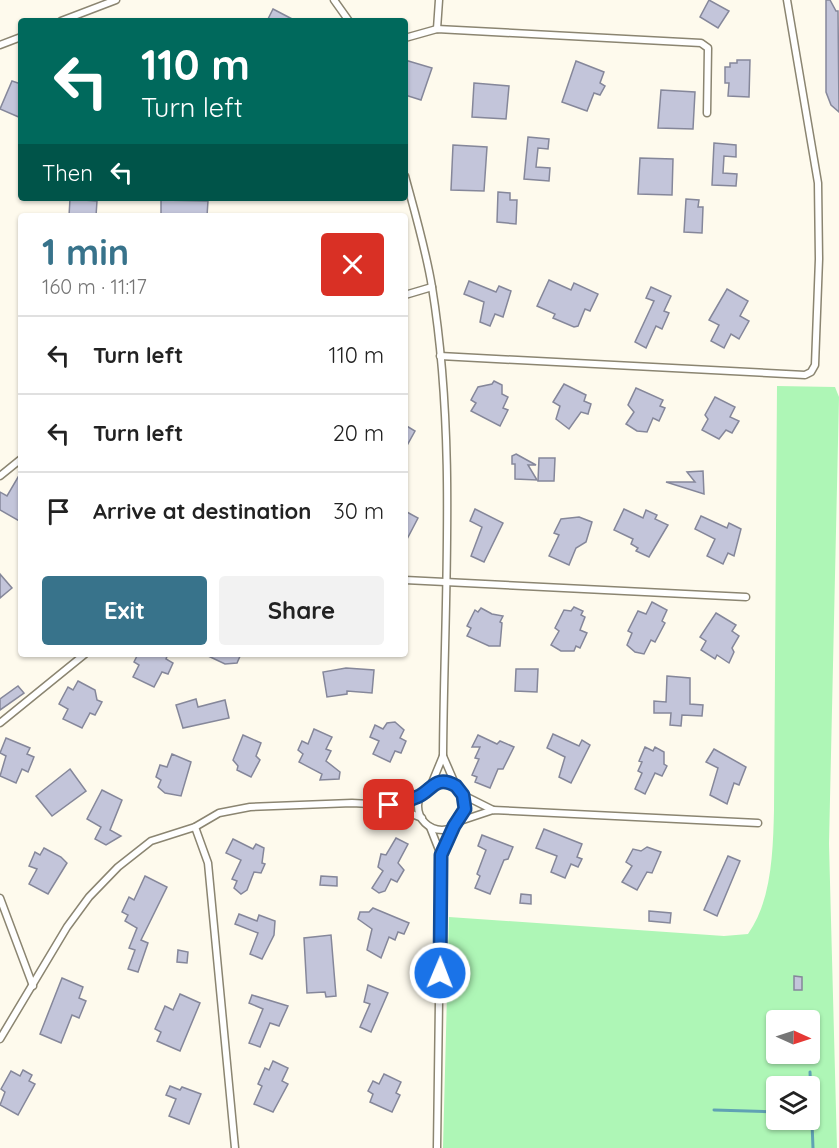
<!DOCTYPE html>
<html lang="en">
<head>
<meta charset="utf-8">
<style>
	body { margin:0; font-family:Quicksand,sans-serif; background:#f2f2f2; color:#222; height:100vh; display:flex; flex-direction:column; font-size:22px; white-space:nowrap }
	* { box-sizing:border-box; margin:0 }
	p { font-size:20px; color:#767676 }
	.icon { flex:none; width:33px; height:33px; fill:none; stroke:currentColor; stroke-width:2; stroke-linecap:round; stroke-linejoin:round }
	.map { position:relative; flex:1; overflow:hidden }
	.side { position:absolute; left:18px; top:213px; width:390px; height:444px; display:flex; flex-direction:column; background:#fff; border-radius:6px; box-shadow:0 2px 4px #0004 }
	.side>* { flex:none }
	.guide { position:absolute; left:18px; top:18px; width:390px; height:183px; border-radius:6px; box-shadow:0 2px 4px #0004; background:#00695c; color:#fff; overflow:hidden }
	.needle { width:39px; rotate:93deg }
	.buttons { position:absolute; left:766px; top:1010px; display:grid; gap:12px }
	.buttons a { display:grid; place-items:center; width:54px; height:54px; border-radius:6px; background:#fff; box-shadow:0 2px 4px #0004; font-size:30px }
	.pin { position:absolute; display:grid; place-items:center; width:51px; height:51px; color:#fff; margin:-26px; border-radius:12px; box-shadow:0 3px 9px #0006 }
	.me { position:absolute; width:66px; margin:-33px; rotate:1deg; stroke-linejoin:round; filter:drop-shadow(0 0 4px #0008) }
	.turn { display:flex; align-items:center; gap:21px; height:126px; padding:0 24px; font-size:27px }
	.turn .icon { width:78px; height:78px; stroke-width:2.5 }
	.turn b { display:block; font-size:42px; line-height:51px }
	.then { display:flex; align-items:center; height:57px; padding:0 24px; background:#0003; gap:12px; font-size:22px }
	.round { display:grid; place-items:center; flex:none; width:63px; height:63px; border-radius:6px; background:#f2f2f2 }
	.headline { display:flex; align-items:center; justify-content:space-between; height:102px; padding:0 24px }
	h1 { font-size:36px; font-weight:800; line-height:45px; color:#38738b }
	.cta { display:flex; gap:12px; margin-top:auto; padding:12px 24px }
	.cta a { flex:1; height:69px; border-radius:6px; background:#38738b; color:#fff; font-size:24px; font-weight:800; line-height:69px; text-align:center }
	.cta a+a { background:#f2f2f2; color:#222 }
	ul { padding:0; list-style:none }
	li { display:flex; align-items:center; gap:18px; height:78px; padding:0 24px; border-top:2px solid #e0e0e0 }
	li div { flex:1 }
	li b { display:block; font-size:22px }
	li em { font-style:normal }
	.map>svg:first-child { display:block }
	.green { fill:#aef6b6; fill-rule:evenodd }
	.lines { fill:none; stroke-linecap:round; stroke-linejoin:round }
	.stream { stroke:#60a2b4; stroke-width:3 }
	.building { fill:#c3c5da; stroke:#85879a; stroke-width:1.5 }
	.lane-casing { stroke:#8b8571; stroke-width:9 }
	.lane { stroke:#fff; stroke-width:6 }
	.route-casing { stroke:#114b97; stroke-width:15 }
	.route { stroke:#1a73e8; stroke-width:10 }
</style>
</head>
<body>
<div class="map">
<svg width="839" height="1148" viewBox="0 0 839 1148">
	<rect width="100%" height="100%" fill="#fefaed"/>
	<path class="green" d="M 777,386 L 835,387 L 839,397 L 829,844 L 837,1148 L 443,1148 L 449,917 L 724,936 L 748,934 C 772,900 773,851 774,810 ZM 777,1020 L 810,1020 L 810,1053 L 777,1053 ZM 777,1086 L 810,1086 L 810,1119 L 777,1119 Z"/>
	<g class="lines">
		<g class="stream">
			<polyline points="810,1072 813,1148"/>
			<polyline points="714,1110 777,1112"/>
		</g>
	</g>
	<g class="building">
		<polygon points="709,0 729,11 718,28 700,17"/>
		<polygon points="826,0 830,0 836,11 838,11 839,112 831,105 826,92"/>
		<polygon points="273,9 296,21 267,21"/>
		<polygon points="405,60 432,68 421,100 405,95"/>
		<polygon points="737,60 750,60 749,97 728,96 729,83 725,83 725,67 730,67 730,63 737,63"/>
		<polygon points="576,61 604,72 600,83 605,86 600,95 594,93 587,111 562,102"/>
		<polygon points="12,81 21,84 21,118 0,109"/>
		<polygon points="474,83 509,86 506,119 472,117"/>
		<polygon points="661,90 695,92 693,129 658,128"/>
		<polygon points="528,137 549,139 548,149 538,148 536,167 550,168 549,181 524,179"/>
		<polygon points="714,143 736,145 736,157 724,156 723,173 737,174 736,186 712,185"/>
		<polygon points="453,145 487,147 484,191 451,190"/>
		<polygon points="640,158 673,159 672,195 638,194"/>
		<polygon points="498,192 510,193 510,200 517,200 516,224 497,222"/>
		<polygon points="70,199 97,201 96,216 69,216"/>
		<polygon points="686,199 699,200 698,207 703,207 702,233 684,232"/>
		<polygon points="161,200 208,201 207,216 161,216"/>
		<polygon points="549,280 571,290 574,283 598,294 590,311 585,309 578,326 574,327 553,318 555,314 537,306"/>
		<polygon points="469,281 496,292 499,286 511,291 503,317 495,314 490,326 480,322 484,302 464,294"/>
		<polygon points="651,287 671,296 664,311 669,313 662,329 656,326 646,348 635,342 654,301 646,298"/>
		<polygon points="727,289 748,301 740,316 749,321 739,339 731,334 724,348 711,341 719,325 709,320"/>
		<polygon points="494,381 502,385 502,394 508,397 503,408 508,410 500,426 471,411 476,403 471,400 478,387 492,384"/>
		<polygon points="564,384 586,395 584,401 591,404 588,414 581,412 569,429 556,419 560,406 553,402"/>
		<polygon points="636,388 663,400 660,406 665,408 659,421 653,418 647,432 637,431 626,424 634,412 628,405"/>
		<polygon points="715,397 735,407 730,417 739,421 732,433 726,430 719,439 702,430 708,419 705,415"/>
		<polygon points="405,425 415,431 405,449"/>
		<polygon points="516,454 536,465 528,465 537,480 515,479 515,464 512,464 512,456"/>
		<polygon points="539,458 555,458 554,481 538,481"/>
		<polygon points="703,471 704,494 666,482 695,482 687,472"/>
		<polygon points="21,472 21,522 0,510 0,492 7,496"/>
		<polygon points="475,509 503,523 484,562 471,556 482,527 470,521"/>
		<polygon points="624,509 643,518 646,510 657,515 655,519 668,525 649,557 636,551 638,548 631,544 633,539 614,530"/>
		<polygon points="405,511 418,518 405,543"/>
		<polygon points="701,516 727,528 729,523 741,529 734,556 728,553 723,564 707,556 715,539 695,529"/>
		<polygon points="579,517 592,522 586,542 576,548 569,565 549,556 559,535 554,533 561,519"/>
		<polygon points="0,574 12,588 0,598"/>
		<polygon points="652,602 667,610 662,621 665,623 655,642 651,640 644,654 635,652 627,645 632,633 628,631 638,611 646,614"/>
		<polygon points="574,607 583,611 581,615 585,617 580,630 587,633 580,648 576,646 574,651 561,651 551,645 559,631 555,628 564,610 571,611"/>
		<polygon points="481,608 492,614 503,616 500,622 502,623 500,646 489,646 467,636 471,628 467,626 475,610 478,612"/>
		<polygon points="716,613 736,625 732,631 739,636 732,648 734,652 729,663 717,655 715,659 701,650 706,641 700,637"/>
		<polygon points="138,654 168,654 166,659 173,663 168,674 162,672 154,687 133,677 139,665 134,662"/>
		<polygon points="204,654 241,654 237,663 225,664"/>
		<polygon points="346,668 374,670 372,693 347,691 347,694 327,697 323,672"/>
		<polygon points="516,669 538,669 537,692 515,691"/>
		<polygon points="667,676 690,678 690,704 703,705 702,716 682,715 681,726 670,725 671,713 654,713 654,701 666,702"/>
		<polygon points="78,681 95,690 97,700 102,702 95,715 90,713 82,728 63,719 68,709 59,704 68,687 73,690"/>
		<polygon points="18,686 24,693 0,710 0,699"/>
		<polygon points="196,699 198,707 225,700 229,718 183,728 176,705"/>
		<polygon points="395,722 404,730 400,738 406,741 401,753 395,751 390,762 373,754 379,741 370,737 375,725 383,729 387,723"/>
		<polygon points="314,729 332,737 326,749 331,751 326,761 340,772 339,779 320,780 322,774 299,762 303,754 298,750 302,741 308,744"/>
		<polygon points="553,734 579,746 582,740 590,745 571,783 559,777 565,757 547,748"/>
		<polygon points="243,735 261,743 256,756 260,760 251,777 237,770 238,766 233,760"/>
		<polygon points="478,735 497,744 500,741 514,747 503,769 498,769 490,788 475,782 477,777 472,775 479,759 475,758 480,747 472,747"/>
		<polygon points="6,738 30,748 27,754 34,757 28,772 22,769 16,783 0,776 6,756 0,753"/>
		<polygon points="645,747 653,751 655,747 664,752 664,764 667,766 662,776 655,773 645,794 635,789 642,773 638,771 642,762 639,761"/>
		<polygon points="714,749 746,767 739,785 734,783 727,804 710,795 718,768 706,762"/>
		<polygon points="172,754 191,762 181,796 165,793 158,787 161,780 156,777 160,765 167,767"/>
		<polygon points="70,769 86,791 52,816 36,796"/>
		<polygon points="102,790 122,800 110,830 121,836 106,845 95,839 101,827 87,819"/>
		<polygon points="544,829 582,844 577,857 582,859 578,867 571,864 565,878 551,872 557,856 536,848"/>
		<polygon points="482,835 513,847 508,859 504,860 490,894 475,888 480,876 477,874 486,850 478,846"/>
		<polygon points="396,838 408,844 398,863 404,870 397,882 391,879 385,891 379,893 372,888 383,871 378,867 381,854 386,855"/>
		<polygon points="233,839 253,849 256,844 264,848 262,863 265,864 261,873 254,872 247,890 241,894 234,888 237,881 232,879 241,860 226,853"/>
		<polygon points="647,847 661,852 652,873 647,872 637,890 622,882 632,866 626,862 633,849 641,851"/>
		<polygon points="44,848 61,857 67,863 48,894 29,884 37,869 29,866 35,852 40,855"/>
		<polygon points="728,856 740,861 717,916 704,910"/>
		<polygon points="145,876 167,887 141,940 148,943 138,972 128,969 135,950 129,948 137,928 125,921 128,915 122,912 129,897 134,900"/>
		<polygon points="321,876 337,877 337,886 320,885"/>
		<polygon points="521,894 531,895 531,904 520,903"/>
		<polygon points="373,908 409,923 404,934 398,932 395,940 389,937 381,958 367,950 372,929 358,919 360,912 369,912"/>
		<polygon points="649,911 671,913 670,923 649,921"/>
		<polygon points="239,914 257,921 259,915 275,921 274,935 262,959 250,954 258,933 235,924"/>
		<polygon points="331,935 336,996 326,997 325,992 307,993 304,938"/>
		<polygon points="178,950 188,952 187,963 177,962"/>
		<polygon points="794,976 802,977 802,990 794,990"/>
		<polygon points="62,978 83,987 79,998 86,1001 79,1018 72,1015 61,1043 40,1034"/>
		<polygon points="368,985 388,993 371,1032 360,1027 370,1004 364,1002"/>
		<polygon points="180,994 200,1003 180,1051 157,1041 161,1032 155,1029 165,1006 173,1010"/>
		<polygon points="252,995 288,1006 279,1026 270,1023 260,1047 249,1043 263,1009 249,1003"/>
		<polygon points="273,1061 288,1068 282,1081 288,1084 273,1112 254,1104 262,1086 258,1084 265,1068 269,1070"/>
		<polygon points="23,1070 32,1075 29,1081 35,1084 18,1115 0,1105 5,1092 1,1089 11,1071 20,1076"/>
		<polygon points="384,1074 401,1082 396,1093 400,1095 392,1112 370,1102 373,1094 368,1091 373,1081 379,1084"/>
		<polygon points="170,1086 180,1090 182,1087 201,1094 189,1124 169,1116 176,1099 166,1095"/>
	</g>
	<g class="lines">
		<g class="lane-casing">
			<g id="lane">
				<polyline points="334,0 349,21"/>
				<polyline points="61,21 116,0"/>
				<polyline points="437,29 439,0"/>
				<polyline points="405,38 437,29 701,43 708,48 707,113"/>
				<polyline points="0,45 21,37"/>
				<path d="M 405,176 C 415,213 426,250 432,287 C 457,441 444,601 443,756 L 431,785"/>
				<polyline points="405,295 432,287"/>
				<polyline points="440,356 805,375 811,372 815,365 819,259 818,183 787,0"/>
				<polyline points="0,476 21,459"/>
				<polyline points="405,580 746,597"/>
				<polyline points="0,723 85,654"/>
				<polyline points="443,756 456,786"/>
				<circle cx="442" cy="806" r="24"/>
				<polyline points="463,795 493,810"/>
				<polyline points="389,805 420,796"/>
				<polyline points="460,821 493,810 758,823"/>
				<polyline points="195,827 208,863 235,1148"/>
				<polyline points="430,827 441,855 437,1148"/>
				<polyline points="441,855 454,826"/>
				<polyline points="0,898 33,986"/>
				<polyline points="0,1039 67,927 89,897 118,867 151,841 195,827 219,813 250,807 352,803 389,805 422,818"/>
			</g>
		</g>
		<use href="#lane" class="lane"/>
	</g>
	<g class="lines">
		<g class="route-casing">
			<path id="route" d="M 389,805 C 398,803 408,801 417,797 C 432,791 435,774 456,786 L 463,795 L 465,809 L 454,826 L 441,855 L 440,973"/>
		</g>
		<use href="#route" class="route"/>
	</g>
</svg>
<div class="buttons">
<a><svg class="needle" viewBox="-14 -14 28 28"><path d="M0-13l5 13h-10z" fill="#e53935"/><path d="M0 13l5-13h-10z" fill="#767676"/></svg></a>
<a><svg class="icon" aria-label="layers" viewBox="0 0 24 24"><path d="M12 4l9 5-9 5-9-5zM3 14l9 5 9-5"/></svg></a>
</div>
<div class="pin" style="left:389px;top:805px;background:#d93025"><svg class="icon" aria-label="arrive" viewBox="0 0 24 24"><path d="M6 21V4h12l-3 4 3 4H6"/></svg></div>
<svg class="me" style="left:440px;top:973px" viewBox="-20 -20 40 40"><circle r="17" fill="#1a73e8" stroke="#fff" stroke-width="3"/><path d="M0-11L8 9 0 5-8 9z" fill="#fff"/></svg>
<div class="guide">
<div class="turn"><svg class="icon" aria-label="left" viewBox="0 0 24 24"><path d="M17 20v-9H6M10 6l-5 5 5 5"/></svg><div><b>110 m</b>Turn left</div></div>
<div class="then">Then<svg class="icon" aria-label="left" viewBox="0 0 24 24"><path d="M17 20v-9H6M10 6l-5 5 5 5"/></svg></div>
</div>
<section class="side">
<div class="headline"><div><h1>1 min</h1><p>160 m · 11:17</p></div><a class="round" style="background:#d93025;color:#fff"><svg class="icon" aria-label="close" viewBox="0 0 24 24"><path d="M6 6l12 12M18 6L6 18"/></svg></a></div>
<ul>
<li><svg class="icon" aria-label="left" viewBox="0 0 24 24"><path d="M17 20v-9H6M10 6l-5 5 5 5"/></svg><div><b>Turn left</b></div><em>110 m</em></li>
<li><svg class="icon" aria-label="left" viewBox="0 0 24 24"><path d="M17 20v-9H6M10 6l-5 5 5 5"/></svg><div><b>Turn left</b></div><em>20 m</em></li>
<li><svg class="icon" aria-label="arrive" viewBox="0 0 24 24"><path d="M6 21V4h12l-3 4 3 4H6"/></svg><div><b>Arrive at destination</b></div><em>30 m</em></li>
</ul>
<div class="cta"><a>Exit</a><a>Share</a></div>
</section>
</div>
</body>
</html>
